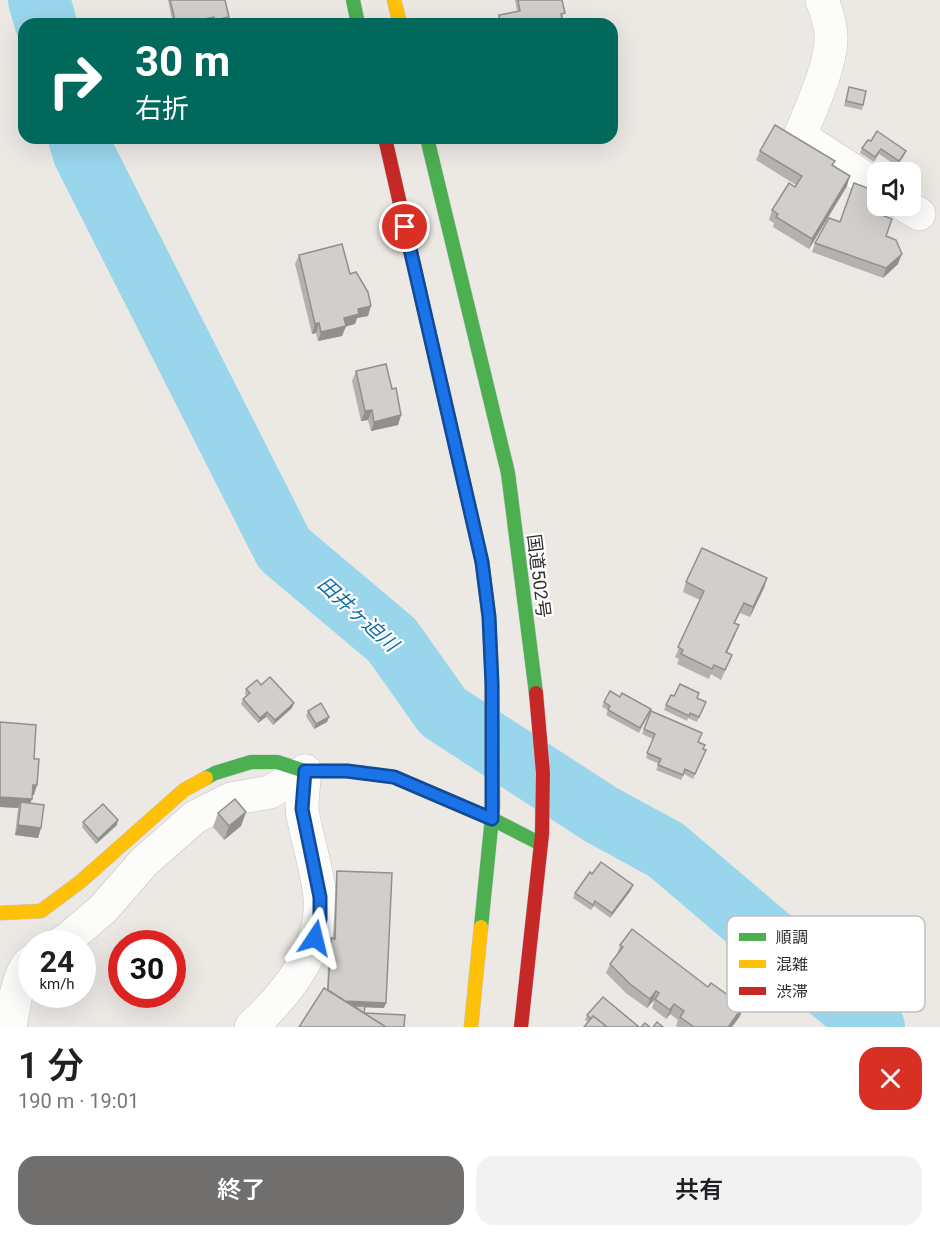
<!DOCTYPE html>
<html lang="ja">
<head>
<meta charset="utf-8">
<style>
	body { margin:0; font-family:Roboto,"Noto Sans JP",sans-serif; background:#f2f2f2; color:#202124; height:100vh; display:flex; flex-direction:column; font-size:22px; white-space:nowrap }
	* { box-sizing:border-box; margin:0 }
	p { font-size:20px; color:#757577 }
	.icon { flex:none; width:33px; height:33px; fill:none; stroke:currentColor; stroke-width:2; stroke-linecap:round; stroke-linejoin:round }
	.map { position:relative; height:1027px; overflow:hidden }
	.details { display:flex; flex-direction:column; background:#fff; flex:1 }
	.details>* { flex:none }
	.top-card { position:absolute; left:18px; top:18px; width:600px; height:126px; border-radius:18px; box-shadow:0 6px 24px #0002; background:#00695c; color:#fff; overflow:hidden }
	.buttons { position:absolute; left:867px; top:162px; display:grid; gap:12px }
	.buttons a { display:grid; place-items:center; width:54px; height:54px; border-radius:12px; background:#fff; box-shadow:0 6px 24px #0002; font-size:30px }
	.speed { position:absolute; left:18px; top:930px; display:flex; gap:12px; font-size:30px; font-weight:700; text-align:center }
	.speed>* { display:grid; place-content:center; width:78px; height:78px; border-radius:50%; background:#fff; box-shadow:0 6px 24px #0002; line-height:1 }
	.speed small { font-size:15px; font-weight:400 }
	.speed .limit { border:9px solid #d22; background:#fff; color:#111 }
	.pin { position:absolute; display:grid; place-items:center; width:51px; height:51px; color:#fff; margin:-26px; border:3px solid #fff; border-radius:50%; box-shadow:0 2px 6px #0007 }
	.me { position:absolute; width:66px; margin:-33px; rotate:10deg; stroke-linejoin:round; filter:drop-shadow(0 0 4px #0008) }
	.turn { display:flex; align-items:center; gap:21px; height:126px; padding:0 18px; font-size:27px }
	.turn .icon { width:78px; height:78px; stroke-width:2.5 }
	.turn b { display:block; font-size:42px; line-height:51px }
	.round { display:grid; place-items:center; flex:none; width:63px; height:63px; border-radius:18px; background:#f2f2f2 }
	.head { display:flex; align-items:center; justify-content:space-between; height:102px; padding:0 18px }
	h1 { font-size:36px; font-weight:600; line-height:45px }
	.action { display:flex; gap:12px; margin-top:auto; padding:12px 18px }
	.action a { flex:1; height:69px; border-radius:18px; background:#706f6e; color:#fff; font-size:24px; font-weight:600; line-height:69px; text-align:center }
	.action a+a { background:#f2f2f2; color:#202124 }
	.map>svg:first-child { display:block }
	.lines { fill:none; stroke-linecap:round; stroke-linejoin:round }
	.river { stroke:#99d6ec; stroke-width:62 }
	.street-casing { stroke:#c5c4c5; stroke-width:34 }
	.fast-casing { stroke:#c5c4c5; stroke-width:15 }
	.slow-casing { stroke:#c5c4c5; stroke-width:15 }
	.jam-casing { stroke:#c5c4c5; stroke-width:15 }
	.street { stroke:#fcfcfb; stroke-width:33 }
	.fast { stroke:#4caf50; stroke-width:14 }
	.slow { stroke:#ffc107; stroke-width:14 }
	.jam { stroke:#c62828; stroke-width:14 }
	.wall { fill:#b4b1af }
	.shaded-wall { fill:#92908e }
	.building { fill:#d1cecb; stroke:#92908e; stroke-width:1.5 }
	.route-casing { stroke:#114b97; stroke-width:15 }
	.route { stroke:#1a73e8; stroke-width:10 }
	.labels { text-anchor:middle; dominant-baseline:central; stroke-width:4.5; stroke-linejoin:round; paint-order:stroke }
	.street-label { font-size:18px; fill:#2e2e2e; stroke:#fff }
	.water-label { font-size:20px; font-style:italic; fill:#0d6fa3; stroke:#fff }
	.key { fill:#fff; stroke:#c0c0c0; stroke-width:1.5 }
	.key-label { font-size:16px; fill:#2e2e2e }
</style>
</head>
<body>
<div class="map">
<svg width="940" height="1027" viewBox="0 0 940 1027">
	<rect width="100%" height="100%" fill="#ece8e4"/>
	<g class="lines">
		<g class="river">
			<polyline points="39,0 46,24"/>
			<polyline points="79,138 84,154 284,549 392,640 443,712 600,814 666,850 874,1027"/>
		</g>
		<g class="street-casing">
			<g id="street">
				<path d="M 822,0 C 827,13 832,28 831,41 C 829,71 811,108 800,136 L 878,187"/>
				<polyline points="906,206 919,214"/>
				<polyline points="60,944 69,938 103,909 144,862 195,817 231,799 270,792 305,771"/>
				<path d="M 10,1027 C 13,1011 18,970 32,961"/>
				<path d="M 251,1027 C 287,994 324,949 320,898 C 318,875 311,852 306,830 C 305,823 302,815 302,807 C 302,795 304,783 305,771"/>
			</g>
		</g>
		<g class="fast-casing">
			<g id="fast">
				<polyline points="353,0 358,24"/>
				<polyline points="427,138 508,473 536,693"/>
				<polyline points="442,388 482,562 489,617 492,684 493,807 481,927"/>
				<polyline points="206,778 215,773 251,762 277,762 305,771 347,771 394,777 492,819 541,844"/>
			</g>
		</g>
		<g class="slow-casing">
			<g id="slow">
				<polyline points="394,0 400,24"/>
				<polyline points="0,913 41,911 80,882 184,790 206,778"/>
				<polyline points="471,1027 481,927"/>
			</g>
		</g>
		<g class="jam-casing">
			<g id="jam">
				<polyline points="385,138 442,388"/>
				<polyline points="521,1027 542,834 543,773 536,693"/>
			</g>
		</g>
		<use href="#street" class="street"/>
		<use href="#fast" class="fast"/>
		<use href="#slow" class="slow"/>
		<use href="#jam" class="jam"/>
	</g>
	<g class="wall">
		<polygon points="168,0 225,0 229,17 227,22 216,24 213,24 212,22 201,24 173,24"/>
		<polygon points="515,0 562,0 563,18 562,19 563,24 488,24 489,22 497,21 499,15 517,11"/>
		<polygon points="849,87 863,105 862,110 844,106"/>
		<polygon points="871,141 906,151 904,156 897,166 879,154 874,162 860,153 862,148"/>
		<polygon points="760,151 833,165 847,186 809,249 773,227 774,223 769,220 772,210 796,185 756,160"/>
		<polygon points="878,206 884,216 886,236 898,264 883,278 812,252 815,243 840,222"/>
		<polygon points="299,255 350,274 368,316 357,318 355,324 346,326 342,336 318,341 316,333 312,334 295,264"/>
		<polygon points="356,371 392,389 401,415 398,425 371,431 368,420 361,421 352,381"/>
		<polygon points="767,578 764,588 750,617 740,613 735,623 735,635 727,653 732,655 721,680 711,674 709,679 677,664 679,659 675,657 700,600 683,592 686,582"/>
		<polygon points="261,685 292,708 273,725 266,717 258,723 241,704 243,699 246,696 245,694 246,689"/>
		<polygon points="699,693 697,698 706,702 697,722 688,718 687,721 664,710 666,705 674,696"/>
		<polygon points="604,702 649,714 639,733 606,715 608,710 602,707"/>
		<polygon points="308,711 329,717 327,722 314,729 306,716"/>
		<polygon points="651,711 699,742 703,749 706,750 693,779 684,774 681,780 656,770 659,764 646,758 653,739 642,734"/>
		<polygon points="0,722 34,759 34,795 32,795 30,803 41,828 38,838 15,835 18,808 0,807"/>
		<polygon points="246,812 241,826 224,840 213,827 218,813"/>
		<polygon points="83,822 117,825 96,844 82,827"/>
		<polygon points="337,871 384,1008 365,1007 364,1013 299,1027 327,989 329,943 331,938 333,939 336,876"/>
		<polygon points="592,874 631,890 610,918 594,906 591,910 573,898 575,893"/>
		<polygon points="620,945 729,996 735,984 760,987 748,1005 746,1004 742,1010 740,1016 732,1027 677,1027 676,1026 678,1020 670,1014 666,1019 652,1008 654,1002 653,1001 647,1008 627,994 606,973 610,964 617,955"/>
		<polygon points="587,1015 639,1027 588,1022 585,1020"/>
	</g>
	<g class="shaded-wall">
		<polygon points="214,17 212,22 201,24 178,24"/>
		<polygon points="229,17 227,22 213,24 215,20"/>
		<polygon points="850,176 847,186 809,249 812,239"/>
		<polygon points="902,254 898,264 883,278 886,268"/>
		<polygon points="371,306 368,316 357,318 355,324 340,328 344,318 358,309"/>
		<polygon points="319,323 316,333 312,334 315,324"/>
		<polygon points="346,326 342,336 318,341 321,332"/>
		<polygon points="372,410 368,420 361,421 365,411"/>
		<polygon points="401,415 398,425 371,431 374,422"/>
		<polygon points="767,578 764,588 750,617 753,607"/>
		<polygon points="739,625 735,635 722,662 726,652"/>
		<polygon points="294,703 292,708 273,725 275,720"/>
		<polygon points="267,712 266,717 258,723 260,718"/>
		<polygon points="329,717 327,722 314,729 316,724"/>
		<polygon points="33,785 37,785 34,795 29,795"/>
		<polygon points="0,797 32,799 28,809 21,802 18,808 0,807"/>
		<polygon points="246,812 241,826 224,840 229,826"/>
		<polygon points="118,820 117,825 96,844 98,839"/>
		<polygon points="18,825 41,828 38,838 15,835"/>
		<polygon points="633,885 631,890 610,918 612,913"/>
		<polygon points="764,977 760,987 748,1005 751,995"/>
		<polygon points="656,991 653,1001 647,1008 650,999"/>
		<polygon points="750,994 746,1004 742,1010 740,1016 732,1027 729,1027 741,1010 743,1004"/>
		<polygon points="328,1000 386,1003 384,1008 326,1006"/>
		<polygon points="674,1004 670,1014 666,1019 670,1010"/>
	</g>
	<g class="building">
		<polygon points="170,0 225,0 229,17 215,20 214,17 176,24"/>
		<polygon points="518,0 562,0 565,13 561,14 563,24 489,24 489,22 500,20 499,15 520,11"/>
		<polygon points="849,87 866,91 863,105 846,101"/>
		<polygon points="775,125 835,161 832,165 850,176 812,239 776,217 778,214 772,210 789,183 795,187 802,176 760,151"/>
		<polygon points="877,131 906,151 899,161 881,149 875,157 862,148 868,140 871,141"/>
		<polygon points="854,183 878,192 878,206 888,206 884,216 892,219 886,236 896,240 902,254 886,268 815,243 829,218 840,222"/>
		<polygon points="342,244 350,274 356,272 368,292 371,306 358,309 359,314 344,318 346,326 321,332 319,323 315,324 299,255"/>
		<polygon points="386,364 392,389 396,388 401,415 374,422 372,410 365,411 356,371"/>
		<polygon points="702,548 767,578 753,607 744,603 734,623 739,625 726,652 732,655 725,670 714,665 712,669 681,654 683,650 678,647 704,591 686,582"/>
		<polygon points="270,677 294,703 275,720 267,712 260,718 243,699 250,693 246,689 257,680 261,685"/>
		<polygon points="680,684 699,693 697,698 706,702 699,717 690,713 689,716 666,705 671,695 674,696"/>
		<polygon points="610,691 620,697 622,693 651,709 640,728 608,710 610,706 604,702"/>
		<polygon points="321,703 329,717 316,724 308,711"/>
		<polygon points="651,711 702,733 698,742 705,745 703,749 706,750 695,774 685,769 683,775 658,765 661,759 647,753 655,734 644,729"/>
		<polygon points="0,722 36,725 34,759 39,759 37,785 33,785 32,799 0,797"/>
		<polygon points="235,799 246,812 229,826 218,813"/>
		<polygon points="21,802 44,805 41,828 18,825"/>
		<polygon points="103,804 118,820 98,839 83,822"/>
		<polygon points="601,862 633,885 612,913 595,901 593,905 575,893 590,872 592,874"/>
		<polygon points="337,871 392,873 386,1003 345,1001 328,990 331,938 335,939"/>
		<polygon points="632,929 704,984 708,987 711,983 743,1006 729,1026 730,1027 694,1027 680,1017 684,1011 674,1004 670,1010 655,999 659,993 656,991 650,999 630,984 610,964 623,947 620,945"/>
		<polygon points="324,988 386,1027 299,1027"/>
		<polygon points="603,997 639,1027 607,1027 593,1016 591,1019 587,1015"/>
		<polygon points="354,1006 365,1006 364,1013"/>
		<polygon points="364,1013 405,1015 404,1027 386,1027"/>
		<polygon points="593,1016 607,1027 584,1027"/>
		<polygon points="657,1022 663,1027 653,1027"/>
		<polygon points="645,1023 650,1027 641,1027"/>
	</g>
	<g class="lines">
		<g class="route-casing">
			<polyline id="route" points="315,938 320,919 320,897 302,809 305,771 347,771 394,777 492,819 492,684 489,617 482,562 405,227"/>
		</g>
		<use href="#route" class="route"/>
	</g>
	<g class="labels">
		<g class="street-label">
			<text transform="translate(539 576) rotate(83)">国道502号</text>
		</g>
		<g class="water-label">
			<text transform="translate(358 614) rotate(42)">田井ヶ迫川</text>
		</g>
	</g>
	<rect x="727" y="916" width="198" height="96" rx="9" class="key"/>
	<rect x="739" y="933" width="27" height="8" fill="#4caf50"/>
	<rect x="739" y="960" width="27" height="8" fill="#ffc107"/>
	<rect x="739" y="987" width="27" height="8" fill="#c62828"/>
	<g class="key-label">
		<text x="776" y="943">順調</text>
		<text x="776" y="970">混雑</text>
		<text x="776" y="997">渋滞</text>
	</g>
</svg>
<div class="buttons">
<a><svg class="icon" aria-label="sound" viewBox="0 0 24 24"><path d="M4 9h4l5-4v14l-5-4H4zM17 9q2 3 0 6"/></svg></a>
</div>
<div class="speed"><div>24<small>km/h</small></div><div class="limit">30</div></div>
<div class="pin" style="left:405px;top:227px;background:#d93025"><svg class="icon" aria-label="arrive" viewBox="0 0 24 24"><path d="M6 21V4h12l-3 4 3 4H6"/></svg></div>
<svg class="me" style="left:315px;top:938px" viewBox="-20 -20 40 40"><path d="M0-17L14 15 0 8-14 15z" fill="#1a73e8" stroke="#fff" stroke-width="4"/></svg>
<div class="top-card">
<div class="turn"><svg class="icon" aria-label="right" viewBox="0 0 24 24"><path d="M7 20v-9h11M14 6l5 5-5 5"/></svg><div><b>30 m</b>右折</div></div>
</div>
</div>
<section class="details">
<div class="head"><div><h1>1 分</h1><p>190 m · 19:01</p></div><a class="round" style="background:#d93025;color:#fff"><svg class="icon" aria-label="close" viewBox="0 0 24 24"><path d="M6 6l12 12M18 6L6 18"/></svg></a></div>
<div class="action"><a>終了</a><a>共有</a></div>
</section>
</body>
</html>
